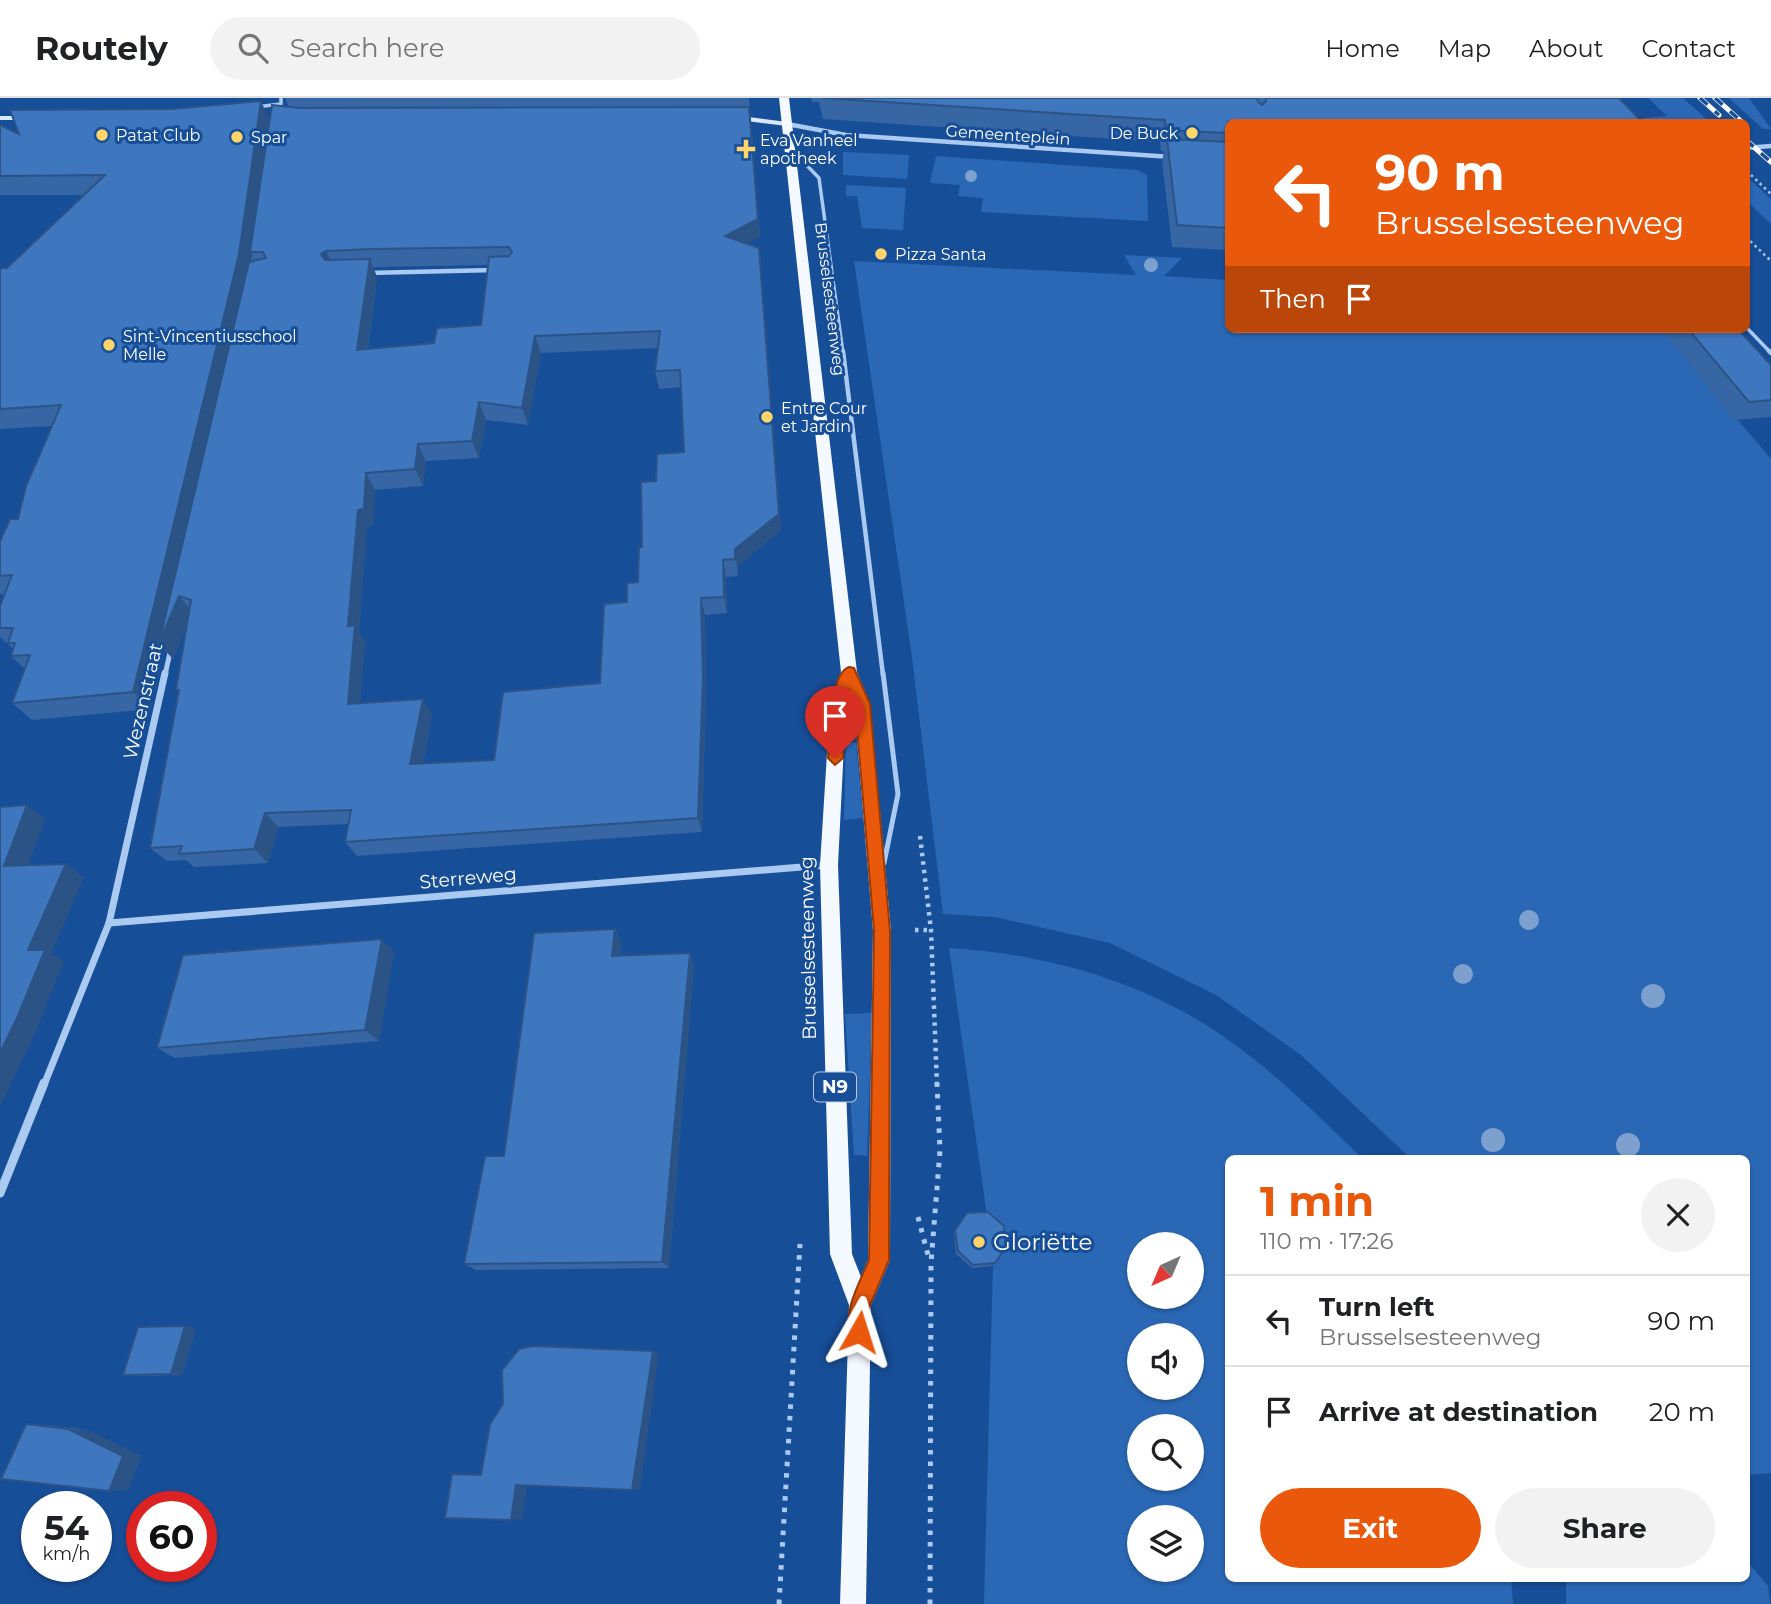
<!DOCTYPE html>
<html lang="en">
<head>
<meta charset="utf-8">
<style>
	body { margin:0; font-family:Montserrat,sans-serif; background:#f2f2f2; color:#202124; height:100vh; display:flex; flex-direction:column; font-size:26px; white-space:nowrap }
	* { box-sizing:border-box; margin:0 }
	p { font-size:23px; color:#757577 }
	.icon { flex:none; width:38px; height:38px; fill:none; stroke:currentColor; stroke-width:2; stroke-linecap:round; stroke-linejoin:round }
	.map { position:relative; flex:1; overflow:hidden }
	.sheet { position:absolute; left:1225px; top:1057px; width:525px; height:427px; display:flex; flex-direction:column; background:#fff; border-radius:10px; box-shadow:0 2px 5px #0004 }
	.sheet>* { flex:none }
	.top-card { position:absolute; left:1225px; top:21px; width:525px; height:214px; border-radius:10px; box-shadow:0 2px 5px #0004; background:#ea580c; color:#fff; overflow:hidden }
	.needle { width:46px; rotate:224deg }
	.buttons { position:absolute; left:1127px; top:1134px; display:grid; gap:14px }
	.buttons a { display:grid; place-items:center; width:77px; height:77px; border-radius:50%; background:#fff; box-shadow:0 2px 5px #0004; font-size:35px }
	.speed { position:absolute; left:21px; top:1393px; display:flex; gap:14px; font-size:35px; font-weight:700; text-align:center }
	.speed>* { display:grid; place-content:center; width:91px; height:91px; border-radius:50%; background:#fff; box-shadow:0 2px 5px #0004; line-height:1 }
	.speed small { font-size:18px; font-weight:400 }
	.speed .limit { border:10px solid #d22; background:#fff; color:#111 }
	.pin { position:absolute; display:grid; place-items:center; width:60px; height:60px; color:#fff; margin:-72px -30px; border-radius:50% 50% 50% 0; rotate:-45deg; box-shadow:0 0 7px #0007 }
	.pin .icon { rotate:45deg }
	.me { position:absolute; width:77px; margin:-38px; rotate:6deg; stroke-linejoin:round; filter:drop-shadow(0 0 5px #0008) }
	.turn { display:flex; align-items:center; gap:24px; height:147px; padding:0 35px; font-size:32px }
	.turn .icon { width:91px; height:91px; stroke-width:2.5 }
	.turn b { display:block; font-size:49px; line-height:60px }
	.then { display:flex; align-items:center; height:66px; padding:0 35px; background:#0003; gap:14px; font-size:26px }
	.round { display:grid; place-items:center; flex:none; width:74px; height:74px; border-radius:37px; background:#f2f2f2 }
	.headline { display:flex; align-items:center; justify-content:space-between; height:119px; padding:0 35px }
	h1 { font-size:42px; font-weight:700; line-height:52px; color:#ea580c }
	.primary-button { display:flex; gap:14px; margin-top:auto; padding:14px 35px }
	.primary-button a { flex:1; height:80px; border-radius:42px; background:#ea580c; color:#fff; font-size:28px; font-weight:700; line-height:80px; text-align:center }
	.primary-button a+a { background:#f2f2f2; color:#202124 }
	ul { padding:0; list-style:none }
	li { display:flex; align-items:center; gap:21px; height:91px; padding:0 35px; border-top:2px solid #e0e0e0 }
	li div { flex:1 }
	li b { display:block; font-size:26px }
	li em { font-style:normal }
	header { display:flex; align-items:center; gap:42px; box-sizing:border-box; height:98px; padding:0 35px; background:#fff; border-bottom:2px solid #e0e0e0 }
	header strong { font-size:33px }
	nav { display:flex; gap:38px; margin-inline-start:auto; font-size:24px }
	.search { width:490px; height:63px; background:#f2f2f2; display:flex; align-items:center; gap:18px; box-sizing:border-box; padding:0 24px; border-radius:38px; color:#757577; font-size:26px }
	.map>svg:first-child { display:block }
	.green { fill:#2a68b6; fill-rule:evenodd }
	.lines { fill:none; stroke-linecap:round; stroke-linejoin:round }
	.path-far2 { stroke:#aacaf1; stroke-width:2.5; stroke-dasharray:2.5 3.5; stroke-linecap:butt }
	.path-far1 { stroke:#aacaf1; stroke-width:4.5; stroke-dasharray:3.5 5; stroke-linecap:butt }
	.path { stroke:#aacaf1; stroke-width:5; stroke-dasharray:4.5 7; stroke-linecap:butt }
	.service-far2 { stroke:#aacaf1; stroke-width:3.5 }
	.service-far1 { stroke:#aacaf1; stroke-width:4.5 }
	.service { stroke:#aacaf1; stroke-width:5 }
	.pedestrian { stroke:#aacaf1; stroke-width:3.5 }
	.minor-far3 { stroke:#aacaf1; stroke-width:4.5 }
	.minor-far2 { stroke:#aacaf1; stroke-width:5 }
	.minor-far1 { stroke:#aacaf1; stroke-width:7 }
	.minor { stroke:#aacaf1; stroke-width:9 }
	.secondary { fill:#d9e8fc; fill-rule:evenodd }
	.primary { fill:#f4f8ff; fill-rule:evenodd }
	.rail-casing { stroke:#fff; stroke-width:5 }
	.rail { stroke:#174e98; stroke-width:3.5; stroke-dasharray:10; stroke-linecap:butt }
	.tree { fill:#7da0cf }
	.wall { fill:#3666a4; fill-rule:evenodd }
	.shaded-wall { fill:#2c5386 }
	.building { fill:#3f77bf; stroke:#2c5386; stroke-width:2; fill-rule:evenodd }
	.route { fill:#ea580c; stroke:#983908; stroke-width:2 }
	.poi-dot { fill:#ffd56a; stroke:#174e98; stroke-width:2.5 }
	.labels { text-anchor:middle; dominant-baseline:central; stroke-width:6; stroke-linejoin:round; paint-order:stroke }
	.far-poi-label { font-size:16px; fill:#fff; stroke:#174e98; text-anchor:start }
	.far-street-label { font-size:16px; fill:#fff; stroke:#174e98 }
	.shield { fill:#174e98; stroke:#b9cae0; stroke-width:2 }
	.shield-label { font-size:18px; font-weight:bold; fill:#fff }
	.street-label { font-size:19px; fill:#fff; stroke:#174e98 }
	.near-poi-label { font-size:23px; fill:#fff; stroke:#174e98; text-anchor:start }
</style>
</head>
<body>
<header>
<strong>Routely</strong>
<div class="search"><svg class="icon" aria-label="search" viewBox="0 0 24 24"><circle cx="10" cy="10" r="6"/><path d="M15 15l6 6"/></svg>Search here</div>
<nav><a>Home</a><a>Map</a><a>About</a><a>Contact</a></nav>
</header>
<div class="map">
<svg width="1771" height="1506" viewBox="0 0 1771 1506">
	<rect width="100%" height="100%" fill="#174e98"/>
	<g class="green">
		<polygon points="1648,0 1683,0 1710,24 1647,24 1643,20 1667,18"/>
		<polygon points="1729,0 1749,0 1771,31 1763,31"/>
		<polygon points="843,54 909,57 907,81 843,77"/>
		<polygon points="936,58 1137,72 1147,77 1148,123 981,114 983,100 958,98 960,87 930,85"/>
		<polygon points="1746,78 1771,101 1771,126 1747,103"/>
		<polygon points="846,87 906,90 903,132 862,130 857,98 846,98"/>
		<polygon points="1124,157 1182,160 1164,178 1228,182 1228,231 1661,231 1771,361 1771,1375 1747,1377 1746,1060 1410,1060 1301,957 1216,897 1110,845 995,819 943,816 912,559 854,163 1136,177"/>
		<polygon points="846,645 856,645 863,720 844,722"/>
		<path d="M 949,850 C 1037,855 1128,879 1203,925 C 1263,962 1313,1013 1362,1060 L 1228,1060 L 1228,1480 L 1511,1481 L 1513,1506 L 984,1506 L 993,1168 L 1004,1152 L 987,1118 ZM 1139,1146 L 1192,1146 L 1192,1199 L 1139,1199 ZM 1139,1237 L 1192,1237 L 1192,1290 L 1139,1290 ZM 1139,1328 L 1192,1328 L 1192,1381 L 1139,1381 ZM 1139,1419 L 1192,1419 L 1192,1472 L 1139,1472 Z"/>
		<polygon points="872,915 867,1058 854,1057 845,916"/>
		<polygon points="1747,1463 1768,1488 1770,1506 1566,1506 1566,1481 1746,1480"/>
	</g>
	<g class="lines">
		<g class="path-far2">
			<polyline points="1751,77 1771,96"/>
			<polyline points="1746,139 1771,163"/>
		</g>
		<g class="path-far1">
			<polyline points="920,738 931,832 937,987"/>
			<polyline points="915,832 931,832"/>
		</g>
		<g class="path">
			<polyline points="918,1119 929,1161"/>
			<polyline points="779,1506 800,1146"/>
			<polyline points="930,1506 931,1165 940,1052 937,985"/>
		</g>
		<g class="service-far2">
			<polyline points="791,51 819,80 843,255"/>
			<polyline points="1746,229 1771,255"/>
		</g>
		<g class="service-far1">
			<polyline points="843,253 883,577"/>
			<polyline points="1769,253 1771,255"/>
		</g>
		<polyline class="service" points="883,575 898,696 884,765"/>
		<polyline class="pedestrian" points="256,9 281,6 281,0"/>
		<g class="minor-far3">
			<polyline points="787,26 846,37 1172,59"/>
			<polyline points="1746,50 1771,48"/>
			<polyline points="367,175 495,172"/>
		</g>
		<polyline class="minor-far2" points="165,577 171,550"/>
		<g class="minor-far1">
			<polyline points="109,825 827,767"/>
			<polyline points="44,987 109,825 165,575"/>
		</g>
		<polyline class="minor" points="0,1095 44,985"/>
		<g class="secondary">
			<polygon points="733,17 787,24 791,26 787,28 730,21 729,19"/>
			<polygon points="0,18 30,18 34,20 30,22 0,22"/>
		</g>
		<path class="primary" d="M 779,0 L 789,0 L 857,574 L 870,606 L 891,833 L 890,1162 L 871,1207 L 866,1506 L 840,1506 L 849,1207 L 830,1156 L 820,767 L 830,607 L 841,574 ZM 850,595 L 854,606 L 873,833 L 868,1162 L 861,1179 L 852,1156 L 838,767 L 846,607 Z"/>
		<g class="rail-casing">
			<g id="rail">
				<polyline points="1700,0 1719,17"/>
				<polyline points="1715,0 1742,24"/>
				<polyline points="1746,42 1771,64"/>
			</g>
		</g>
		<use href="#rail" class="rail"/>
	</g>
	<g class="tree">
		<circle cx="971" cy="78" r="6"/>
		<circle cx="1151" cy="167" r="7"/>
		<circle cx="1529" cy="822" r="10"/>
		<circle cx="1463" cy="876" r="10"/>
		<circle cx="1653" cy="898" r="12"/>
		<circle cx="1493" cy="1042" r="12"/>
		<circle cx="1628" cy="1047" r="12"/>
	</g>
	<g class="wall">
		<path d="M 285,0 L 749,0 L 760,139 L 747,145 L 781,432 L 738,468 L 738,478 L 726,479 L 727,515 L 705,517 L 706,595 L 702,734 L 357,758 L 345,744 L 348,726 L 278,729 L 268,765 L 194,769 L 186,762 L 167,763 L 150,750 L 179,595 L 176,592 L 187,527 L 173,561 L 164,551 L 151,611 L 32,622 L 12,605 L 25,571 L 11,558 L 13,551 L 0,539 L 0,508 L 4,498 L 0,495 L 0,443 L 18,421 L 52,328 L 0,331 L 0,170 L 7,170 L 84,97 L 0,97 L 0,27 L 19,36 L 269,22 L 289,9 ZM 488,167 L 481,227 L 434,245 L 368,251 L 377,179 L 373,169 ZM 658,250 L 655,273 L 659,291 L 681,289 L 684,354 L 656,383 L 642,449 L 638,484 L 627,504 L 600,585 L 494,662 L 423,666 L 432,616 L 360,605 L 365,543 L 359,533 L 367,428 L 373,427 L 375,392 L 423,388 L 426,363 L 479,360 L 486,322 L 528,327 L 541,255 Z"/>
		<polygon points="811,0 1619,0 1228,24 1228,152 1172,149 1162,63 1164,53 1161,53 1160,44 823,21 819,4 812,4"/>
		<polygon points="1661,231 1738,231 1771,267 1771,319 1734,322"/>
		<polygon points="615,831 621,844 620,858 690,855 694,868 669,1170 476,1172 464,1166 504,1058"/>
		<polygon points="394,853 379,943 175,960 157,950"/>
		<polygon points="955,1132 1004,1153 993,1168 972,1170 956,1156 954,1135"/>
		<polygon points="196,1230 182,1277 135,1278 123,1277"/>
		<polygon points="26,1326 46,1327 87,1332 141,1358 128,1392"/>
	</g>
	<g class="shaded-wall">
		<polygon points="261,3 270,23 250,154 252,157 249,176 179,498 192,514 173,561 164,551 151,611 133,594"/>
		<polygon points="751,25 760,139 728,155 725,138"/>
		<polygon points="326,153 334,170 330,173 321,156"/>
		<polygon points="370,161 377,179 365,269 357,252"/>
		<polygon points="761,167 781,432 738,468 738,478 735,451"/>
		<polygon points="535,238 541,255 528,327 522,310"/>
		<polygon points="479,304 486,322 479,360 472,343"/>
		<polygon points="418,346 426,363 423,388 415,371"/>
		<polygon points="366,375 375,392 373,427 367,428 359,533 365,543 359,622 348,606 348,528 358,412"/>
		<polygon points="723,462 726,479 727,515 724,499"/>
		<polygon points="701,500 705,517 706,595 702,734 698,720"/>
		<polygon points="423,601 432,616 420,681 410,666"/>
		<polygon points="27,707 45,721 23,781 4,768"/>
		<polygon points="265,715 278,729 268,765 254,751"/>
		<polygon points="66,766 84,779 51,856 64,863 37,931 0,1009 0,955 28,852"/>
		<polygon points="615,831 621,844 619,870 612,858"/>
		<polygon points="382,841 394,853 379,943 365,932"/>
		<polygon points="690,855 694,868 669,1170 662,1164"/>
		<polygon points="185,1228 196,1230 182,1277 171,1276"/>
		<polygon points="653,1253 659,1256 640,1391 632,1392"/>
		<polygon points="68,1331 87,1332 141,1358 128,1392 109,1393"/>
		<polygon points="527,1386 522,1421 511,1422 516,1387"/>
	</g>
	<g class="building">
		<polygon points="823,0 1257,0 1258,4 1262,7 1266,3 1266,0 1619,0 1642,24 1228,24 1228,35 1166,32 1165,22"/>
		<polygon points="261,3 239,156 133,594 12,605 30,557 11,558 15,545 8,545 13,530 0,530 0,508 12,477 0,478 0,443 10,421 18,421 26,388 61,307 0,311 0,170 7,170 105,77 0,78 0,27 19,36 10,12 171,11"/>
		<path d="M 272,7 L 299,10 L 749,9 L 758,121 L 725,138 L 759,150 L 779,416 L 735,451 L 735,461 L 723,462 L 724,499 L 701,500 L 703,579 L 698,720 L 345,744 L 351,712 L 265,715 L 254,751 L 179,756 L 182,748 L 150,750 L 179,592 L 176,592 L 191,502 L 179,498 L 159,545 L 249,164 L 266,160 L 263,154 L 250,154 ZM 509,149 L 512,154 L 509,158 L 489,159 L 481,227 L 437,230 L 434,245 L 357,252 L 370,161 L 325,162 L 321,156 L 326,153 L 371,151 ZM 660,233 L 655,273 L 680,272 L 684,354 L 657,356 L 656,383 L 641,384 L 642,449 L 639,449 L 638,484 L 627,485 L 627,504 L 604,506 L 600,585 L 503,594 L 494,662 L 410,666 L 423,601 L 348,606 L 355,527 L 348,528 L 358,412 L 364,411 L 366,375 L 415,371 L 418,346 L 472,343 L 479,304 L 522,310 L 535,238 Z"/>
		<polygon points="1167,41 1228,44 1228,130 1177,127"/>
		<polygon points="1688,231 1738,231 1771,267 1771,302 1749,304"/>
		<polygon points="27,707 4,768 66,766 28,852 45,852 17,920 0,955 0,709"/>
		<polygon points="615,831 612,858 690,855 662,1164 464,1166 485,1058 504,1058 534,835"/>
		<polygon points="382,841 365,932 157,950 183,857"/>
		<polygon points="988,1114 1004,1128 1006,1149 995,1165 973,1167 958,1153 955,1132 967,1115"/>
		<polygon points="185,1228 171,1276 123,1277 138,1229"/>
		<polygon points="533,1248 653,1253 632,1392 516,1387 511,1422 445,1420 452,1376 481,1377 490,1326 503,1306 502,1272 519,1251"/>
		<polygon points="26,1326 68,1331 123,1358 109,1393 1,1381"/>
	</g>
	<path class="route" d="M 849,569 L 854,570 L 870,606 L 890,833 L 889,1162 L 870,1207 L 866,1242 L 859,1245 L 852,1242 C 841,1215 859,1186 869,1162 L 874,833 L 855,606 L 850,593 L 846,607 L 843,660 L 835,667 L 828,660 C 829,641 829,576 849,569 Z"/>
	<g class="poi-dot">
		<circle cx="1192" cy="35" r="7"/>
		<circle cx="102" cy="37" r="7"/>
		<circle cx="237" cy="39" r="7"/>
		<path d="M742.5 40.5h7v7h7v7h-7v7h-7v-7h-7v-7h7z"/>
		<circle cx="881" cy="156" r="7"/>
		<circle cx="109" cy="247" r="7"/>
		<circle cx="767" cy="319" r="7"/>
		<circle cx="979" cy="1144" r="7"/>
	</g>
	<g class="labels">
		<g class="far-poi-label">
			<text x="1178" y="35" text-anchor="end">De Buck</text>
			<text x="116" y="37">Patat Club</text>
			<text x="251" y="39">Spar</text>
			<text x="760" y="42">Eva Vanheel<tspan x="760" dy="18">apotheek</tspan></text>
			<text x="895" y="156">Pizza Santa</text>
			<text x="123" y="238">Sint-Vincentiusschool<tspan x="123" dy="18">Melle</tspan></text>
			<text x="781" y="310">Entre Cour<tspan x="781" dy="18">et Jardin</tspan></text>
		</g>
		<g class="far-street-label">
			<text transform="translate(1008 37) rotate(4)">Gemeenteplein</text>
			<text transform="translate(830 201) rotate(83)">Brusselsesteenweg</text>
		</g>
		<rect class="shield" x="814" y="974.5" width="42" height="29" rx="5"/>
		<g class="shield-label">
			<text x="835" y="989">N9</text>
		</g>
		<g class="street-label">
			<text transform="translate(143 603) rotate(-77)">Wezenstraat</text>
			<text transform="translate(468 780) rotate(-5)">Sterreweg</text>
			<text transform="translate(808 850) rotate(-91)">Brusselsesteenweg</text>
		</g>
		<g class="near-poi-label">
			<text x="993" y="1144">Gloriëtte</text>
		</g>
	</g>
</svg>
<div class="buttons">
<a><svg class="needle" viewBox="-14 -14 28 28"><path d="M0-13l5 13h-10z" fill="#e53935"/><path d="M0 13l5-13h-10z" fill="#757577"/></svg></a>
<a><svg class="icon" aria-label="sound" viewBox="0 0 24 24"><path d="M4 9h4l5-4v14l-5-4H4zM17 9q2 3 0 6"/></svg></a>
<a><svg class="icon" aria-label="search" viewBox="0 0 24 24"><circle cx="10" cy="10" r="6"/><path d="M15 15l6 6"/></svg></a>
<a><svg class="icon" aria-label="layers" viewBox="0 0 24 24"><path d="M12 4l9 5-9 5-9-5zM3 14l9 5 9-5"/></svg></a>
</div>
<div class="speed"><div>54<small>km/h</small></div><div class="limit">60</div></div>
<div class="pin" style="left:835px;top:660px;background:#d93025"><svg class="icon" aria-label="arrive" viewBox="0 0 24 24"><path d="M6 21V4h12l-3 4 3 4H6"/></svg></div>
<svg class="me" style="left:859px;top:1234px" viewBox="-20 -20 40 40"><path d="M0-17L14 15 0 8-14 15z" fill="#ea580c" stroke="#fff" stroke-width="4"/></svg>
<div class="top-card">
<div class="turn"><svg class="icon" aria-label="left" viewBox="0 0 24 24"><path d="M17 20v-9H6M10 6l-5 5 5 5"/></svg><div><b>90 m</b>Brusselsesteenweg</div></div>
<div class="then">Then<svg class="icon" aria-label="arrive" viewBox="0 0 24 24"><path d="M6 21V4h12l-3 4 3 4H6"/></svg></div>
</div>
<section class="sheet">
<div class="headline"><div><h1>1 min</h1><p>110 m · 17:26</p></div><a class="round"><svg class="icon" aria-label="close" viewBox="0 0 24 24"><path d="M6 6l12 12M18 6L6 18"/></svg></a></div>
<ul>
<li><svg class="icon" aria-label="left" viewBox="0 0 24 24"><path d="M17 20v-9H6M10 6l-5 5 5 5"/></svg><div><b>Turn left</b><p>Brusselsesteenweg</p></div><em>90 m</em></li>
<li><svg class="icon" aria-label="arrive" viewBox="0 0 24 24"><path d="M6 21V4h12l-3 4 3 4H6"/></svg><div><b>Arrive at destination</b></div><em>20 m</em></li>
</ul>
<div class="primary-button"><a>Exit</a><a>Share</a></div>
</section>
</div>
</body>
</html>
